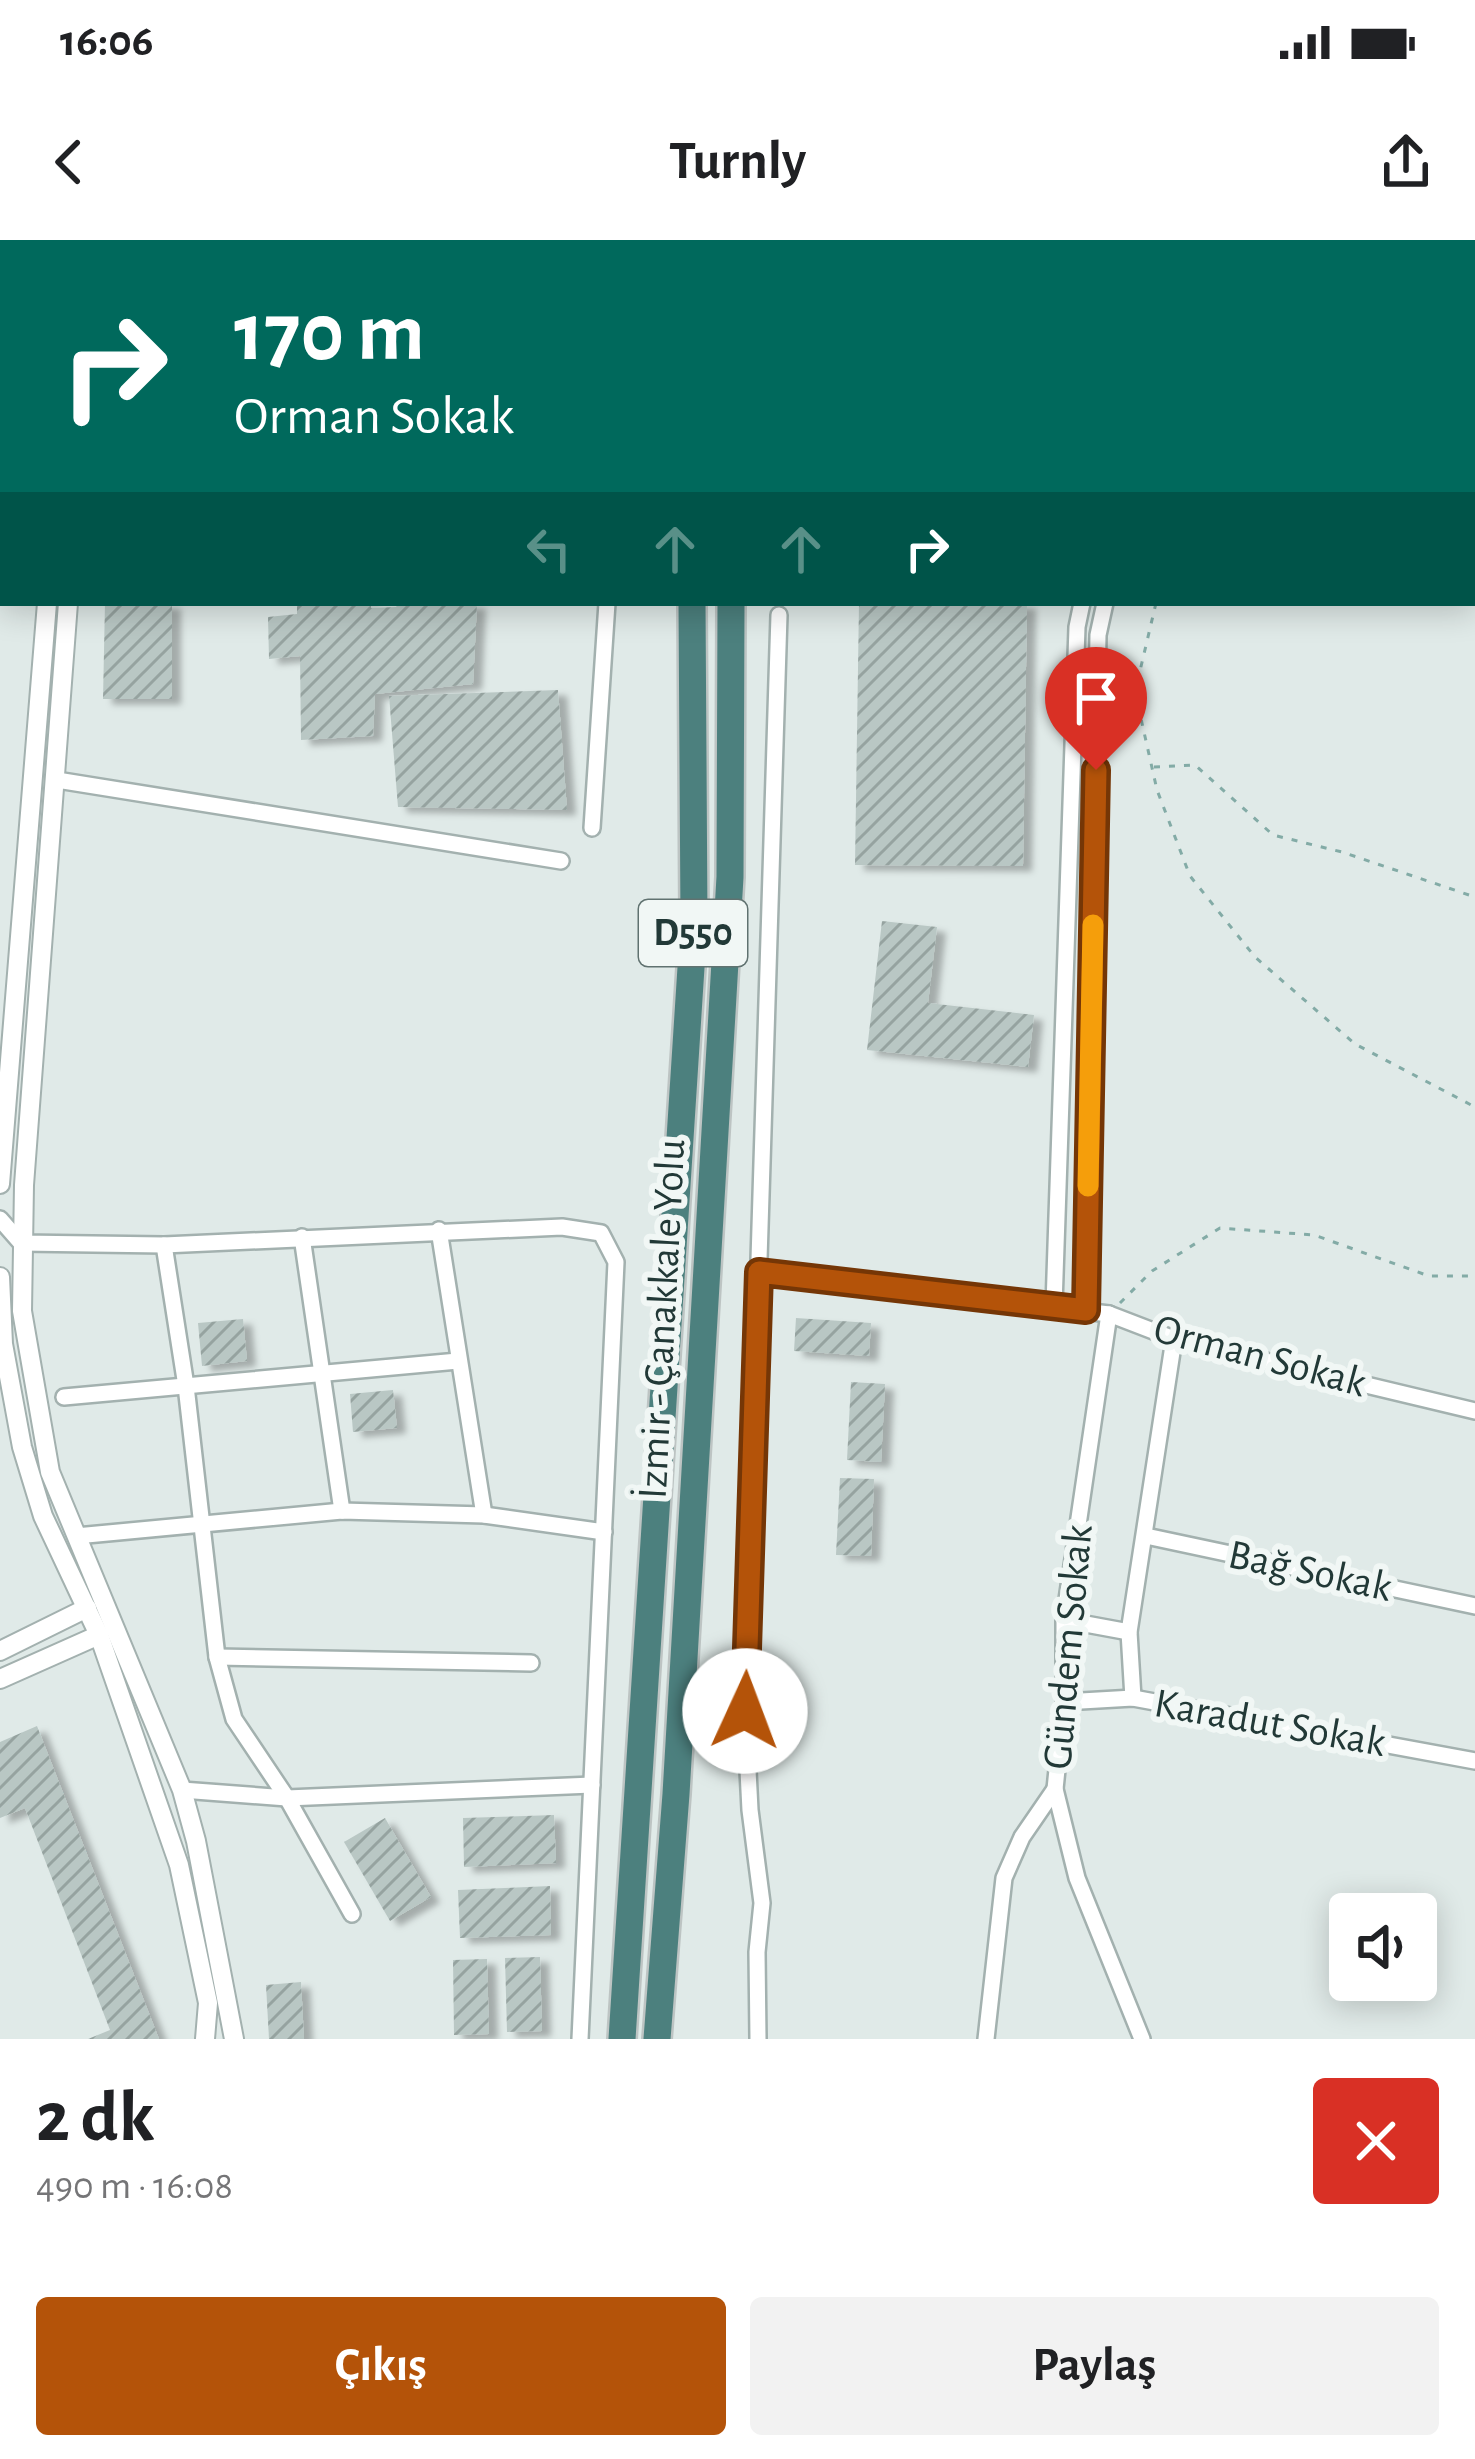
<!DOCTYPE html>
<html lang="tr">
<head>
<meta charset="utf-8">
<style>
	body { margin:0; font-family:"Alegreya Sans",sans-serif; background:#f2f2f2; color:#202124; height:100vh; display:flex; flex-direction:column; font-size:45px; white-space:nowrap }
	* { box-sizing:border-box; margin:0 }
	p { font-size:39px; color:#757577 }
	.icon { flex:none; width:66px; height:66px; fill:none; stroke:currentColor; stroke-width:2; stroke-linecap:round; stroke-linejoin:round }
	.map { position:relative; height:1799px; overflow:hidden }
	.panel { display:flex; flex-direction:column; background:#fff; flex:1 }
	.panel>* { flex:none }
	.top-card { position:absolute; left:0px; top:0px; width:1476px; height:366px; box-shadow:0 6px 30px #0003; background:#00695c; color:#fff; overflow:hidden }
	.buttons { position:absolute; left:1329px; top:1653px; display:grid; gap:24px }
	.buttons a { display:grid; place-items:center; width:108px; height:108px; border-radius:12px; background:#fff; box-shadow:0 6px 30px #0003; font-size:60px }
	.pin { position:absolute; display:grid; place-items:center; width:102px; height:102px; color:#fff; margin:-123px -51px; border-radius:50% 50% 50% 0; rotate:-45deg; box-shadow:0 0 12px #0007 }
	.pin .icon { rotate:45deg }
	.me { position:absolute; width:132px; margin:-66px; rotate:2deg; stroke-linejoin:round; filter:drop-shadow(0 0 9px #0008) }
	.turn { display:flex; align-items:center; gap:42px; height:252px; padding:0 36px; font-size:54px }
	.turn .icon { width:156px; height:156px; stroke-width:2.5 }
	.turn b { display:block; font-size:84px; line-height:102px }
	.lanes { display:flex; align-items:center; height:114px; padding:0 36px; background:#0003; justify-content:center; gap:60px; direction:ltr }
	.lanes .off { opacity:.35 }
	.round { display:grid; place-items:center; flex:none; width:126px; height:126px; border-radius:12px; background:#f2f2f2 }
	.head { display:flex; align-items:center; justify-content:space-between; height:204px; padding:0 36px }
	h1 { font-size:72px; font-weight:700; line-height:90px }
	.action { display:flex; gap:24px; margin-top:auto; padding:24px 36px }
	.action a { flex:1; height:138px; border-radius:12px; background:#b45309; color:#fff; font-size:48px; font-weight:700; line-height:138px; text-align:center }
	.action a+a { background:#f2f2f2; color:#202124 }
	.status { display:flex; justify-content:space-between; align-items:center; height:84px; padding:0 60px; background:#fff; direction:ltr }
	.status svg { height:33px; fill:currentColor }
	header { display:flex; justify-content:space-between; align-items:center; height:156px; padding:0 36px; background:#fff; font-size:54px; font-weight:700 }
	.map>svg:first-child { display:block }
	.building { fill:url(#building-hatch); filter:url(#shadow) }
	.lines { fill:none; stroke-linecap:round; stroke-linejoin:round }
	.minor-casing { stroke:#a3b1af; stroke-width:20 }
	.tertiary-casing { stroke:#a3b1af; stroke-width:22 }
	.trunk-casing { stroke:#bdc4c3; stroke-width:32 }
	.path { stroke:#83aba6; stroke-width:3; stroke-dasharray:6 9; stroke-linecap:butt }
	.minor { stroke:#fff; stroke-width:15 }
	.tertiary { stroke:#fff; stroke-width:18 }
	.trunk { stroke:#4c807e; stroke-width:27 }
	.route-casing { stroke:#753606; stroke-width:30 }
	.route { stroke:#b45309; stroke-width:21 }
	.slow { stroke:#f59e0b; stroke-width:21 }
	.labels { text-anchor:middle; dominant-baseline:central; stroke-width:12; stroke-linejoin:round; paint-order:stroke }
	.shield { fill:#f1f7f5; stroke:#607270; stroke-width:3 }
	.shield-label { font-size:39px; font-weight:bold; fill:#223937 }
	.street-label { font-size:42px; fill:#223937; stroke:#f1f7f5 }
</style>
</head>
<body>
<div class="status"><b>16:06</b><svg viewBox="0 0 49 12"><path d="M0 12V9h3v3zM5 12V6h3v6zM10 12V3h3v9zM15 12V0h3v12zM26 1h20v11H26zM47 4h2v5h-2z"/></svg></div>
<header><svg class="icon" aria-label="back" viewBox="0 0 24 24"><path d="M15 5l-7 7 7 7"/></svg>Turnly<svg class="icon" aria-label="share" viewBox="0 0 24 24"><path d="M12 15V3M7 8l5-5 5 5M5 13v7h14v-7"/></svg></header>
<div class="map">
<svg width="1475" height="1799" viewBox="0 0 1475 1799">
	<defs>
		<pattern id="building-hatch" width="6" height="6" patternUnits="userSpaceOnUse" patternTransform="scale(3)"><rect width="6" height="6" fill="#b9c7c4"/><path d="M-1 1l2-2M0 6l6-6M5 7l2-2" fill="none" stroke="#96a3a0"/></pattern>
		<filter id="shadow"><feDropShadow dx="9" dy="5.5" stdDeviation="3" flood-color="#0004"/></filter>
	</defs>
	<rect width="100%" height="100%" fill="#e0eae8"/>
	<g class="building">
		<polygon points="105,363 172,363 172,459 103,459"/>
		<polygon points="297,363 371,363 371,368 396,367 399,363 477,363 473,444 375,454 373,496 301,500 300,416 269,419 268,377 297,374"/>
		<polygon points="859,363 1027,363 1023,626 855,625"/>
		<polygon points="558,450 567,570 398,567 389,456"/>
		<polygon points="882,681 937,687 928,763 1034,775 1028,827 867,810"/>
		<polygon points="796,1078 871,1083 869,1116 794,1111"/>
		<polygon points="243,1079 247,1121 202,1126 198,1083"/>
		<polygon points="851,1142 885,1144 881,1222 847,1220"/>
		<polygon points="393,1150 397,1188 353,1192 350,1154"/>
		<polygon points="840,1238 874,1239 871,1316 836,1315"/>
		<polygon points="37,1486 159,1799 88,1799 110,1790 25,1568 0,1578 0,1502"/>
		<polygon points="554,1575 556,1623 464,1627 463,1578"/>
		<polygon points="385,1578 431,1657 390,1681 344,1602"/>
		<polygon points="550,1646 551,1695 460,1698 458,1650"/>
		<polygon points="540,1717 542,1791 507,1792 505,1718"/>
		<polygon points="487,1719 489,1794 454,1795 453,1720"/>
		<polygon points="301,1742 304,1799 269,1799 266,1745"/>
	</g>
	<g class="lines">
		<g class="minor-casing">
			<g id="minor">
				<polyline points="270,3 270,0"/>
				<polyline points="315,3 330,0"/>
				<polyline points="373,3 374,0"/>
				<polyline points="1174,3 1175,0"/>
				<polyline points="1473,72 1475,72"/>
				<polyline points="57,540 561,621"/>
				<polyline points="592,588 607,363"/>
				<polyline points="0,979 21,1003 164,1005 562,987 601,993 616,1022 580,1799"/>
				<polyline points="439,990 484,1275"/>
				<polyline points="302,997 342,1271"/>
				<polyline points="164,1005 186,1146 217,1417 234,1479 287,1558 352,1674"/>
				<polyline points="759,1032 1109,1074 1174,1099 1475,1171"/>
				<polyline points="1054,1065 1077,387 1082,363"/>
				<polyline points="1086,1070 1098,395 1105,363"/>
				<polyline points="1109,1074 1064,1380 1064,1462 1055,1549 1077,1638 1142,1799"/>
				<polyline points="64,1157 458,1121"/>
				<polyline points="76,1296 342,1271 484,1275 604,1292"/>
				<polyline points="1146,1296 1475,1366"/>
				<polyline points="1064,1380 1129,1392"/>
				<polyline points="217,1417 531,1423"/>
				<polyline points="1133,1458 1129,1392 1174,1099"/>
				<polyline points="1064,1462 1133,1458 1475,1521"/>
				<polyline points="182,1550 287,1558 592,1545"/>
				<polyline points="758,1799 757,1712 762,1663 750,1570 745,1471 779,375"/>
				<polyline points="986,1799 1004,1638 1022,1597 1055,1549"/>
			</g>
		</g>
		<g class="tertiary-casing">
			<g id="tertiary">
				<polyline points="73,3 73,0"/>
				<polyline points="97,3 97,0"/>
				<polyline points="68,363 24,945 22,1071 50,1232 182,1550 196,1601 234,1799"/>
				<polyline points="0,944 47,363"/>
				<polyline points="0,1037 3,1104 22,1207 43,1276 99,1395 179,1625 208,1763 205,1799"/>
				<polyline points="0,1411 87,1368"/>
				<polyline points="0,1439 99,1395"/>
			</g>
		</g>
		<g class="trunk-casing">
			<g id="trunk">
				<polyline points="681,0 681,3"/>
				<polyline points="717,0 717,3"/>
				<polyline points="622,1799 694,681 692,363"/>
				<polyline points="657,1799 676,1554 730,637 731,363"/>
			</g>
		</g>
		<g class="path">
			<polyline points="1156,363 1135,452 1157,550 1190,636 1255,717 1355,804 1475,867"/>
			<polyline points="1154,527 1195,525 1273,595 1342,612 1475,657"/>
			<polyline points="1120,1063 1152,1031 1220,988 1314,995 1429,1036 1475,1036"/>
		</g>
		<use href="#minor" class="minor"/>
		<use href="#tertiary" class="tertiary"/>
		<use href="#trunk" class="trunk"/>
	</g>
	<g class="lines">
		<g class="route-casing">
			<polyline id="route" points="745,1471 759,1032 1086,1070 1096,530"/>
		</g>
		<use href="#route" class="route"/>
		<polyline class="slow" points="1088,946 1093,685"/>
	</g>
	<g class="labels">
		<rect class="shield" x="639" y="660" width="108" height="66" rx="9"/>
		<g class="shield-label">
			<text x="693" y="693">D550</text>
		</g>
		<g class="street-label">
			<text transform="translate(662 1079) rotate(-87)">İzmir - Çanakkale Yolu</text>
			<text transform="translate(1260 1116) rotate(15)">Orman Sokak</text>
			<text transform="translate(1310 1331) rotate(12)">Bağ Sokak</text>
			<text transform="translate(1068 1407) rotate(-85)">Gündem Sokak</text>
			<text transform="translate(1270 1483) rotate(10)">Karadut Sokak</text>
		</g>
	</g>
</svg>
<div class="buttons">
<a><svg class="icon" aria-label="sound" viewBox="0 0 24 24"><path d="M4 9h4l5-4v14l-5-4H4zM17 9q2 3 0 6"/></svg></a>
</div>
<div class="pin" style="left:1096px;top:530px;background:#d93025"><svg class="icon" aria-label="arrive" viewBox="0 0 24 24"><path d="M6 21V4h12l-3 4 3 4H6"/></svg></div>
<svg class="me" style="left:745px;top:1471px" viewBox="-20 -20 40 40"><circle r="19" fill="#fff"/><path d="M0-13L10 11 0 6-10 11z" fill="#b45309"/></svg>
<div class="top-card">
<div class="turn"><svg class="icon" aria-label="right" viewBox="0 0 24 24"><path d="M7 20v-9h11M14 6l5 5-5 5"/></svg><div><b>170 m</b>Orman Sokak</div></div>
<div class="lanes"><svg class="icon off" aria-label="left" viewBox="0 0 24 24"><path d="M17 20v-9H6M10 6l-5 5 5 5"/></svg><svg class="icon off" aria-label="ahead" viewBox="0 0 24 24"><path d="M12 20V5M6 11l6-6 6 6"/></svg><svg class="icon off" aria-label="ahead" viewBox="0 0 24 24"><path d="M12 20V5M6 11l6-6 6 6"/></svg><svg class="icon" aria-label="right" viewBox="0 0 24 24"><path d="M7 20v-9h11M14 6l5 5-5 5"/></svg></div>
</div>
</div>
<section class="panel">
<div class="head"><div><h1>2 dk</h1><p>490 m · 16:08</p></div><a class="round" style="background:#d93025;color:#fff"><svg class="icon" aria-label="close" viewBox="0 0 24 24"><path d="M6 6l12 12M18 6L6 18"/></svg></a></div>
<div class="action"><a>Çıkış</a><a>Paylaş</a></div>
</section>
</body>
</html>
